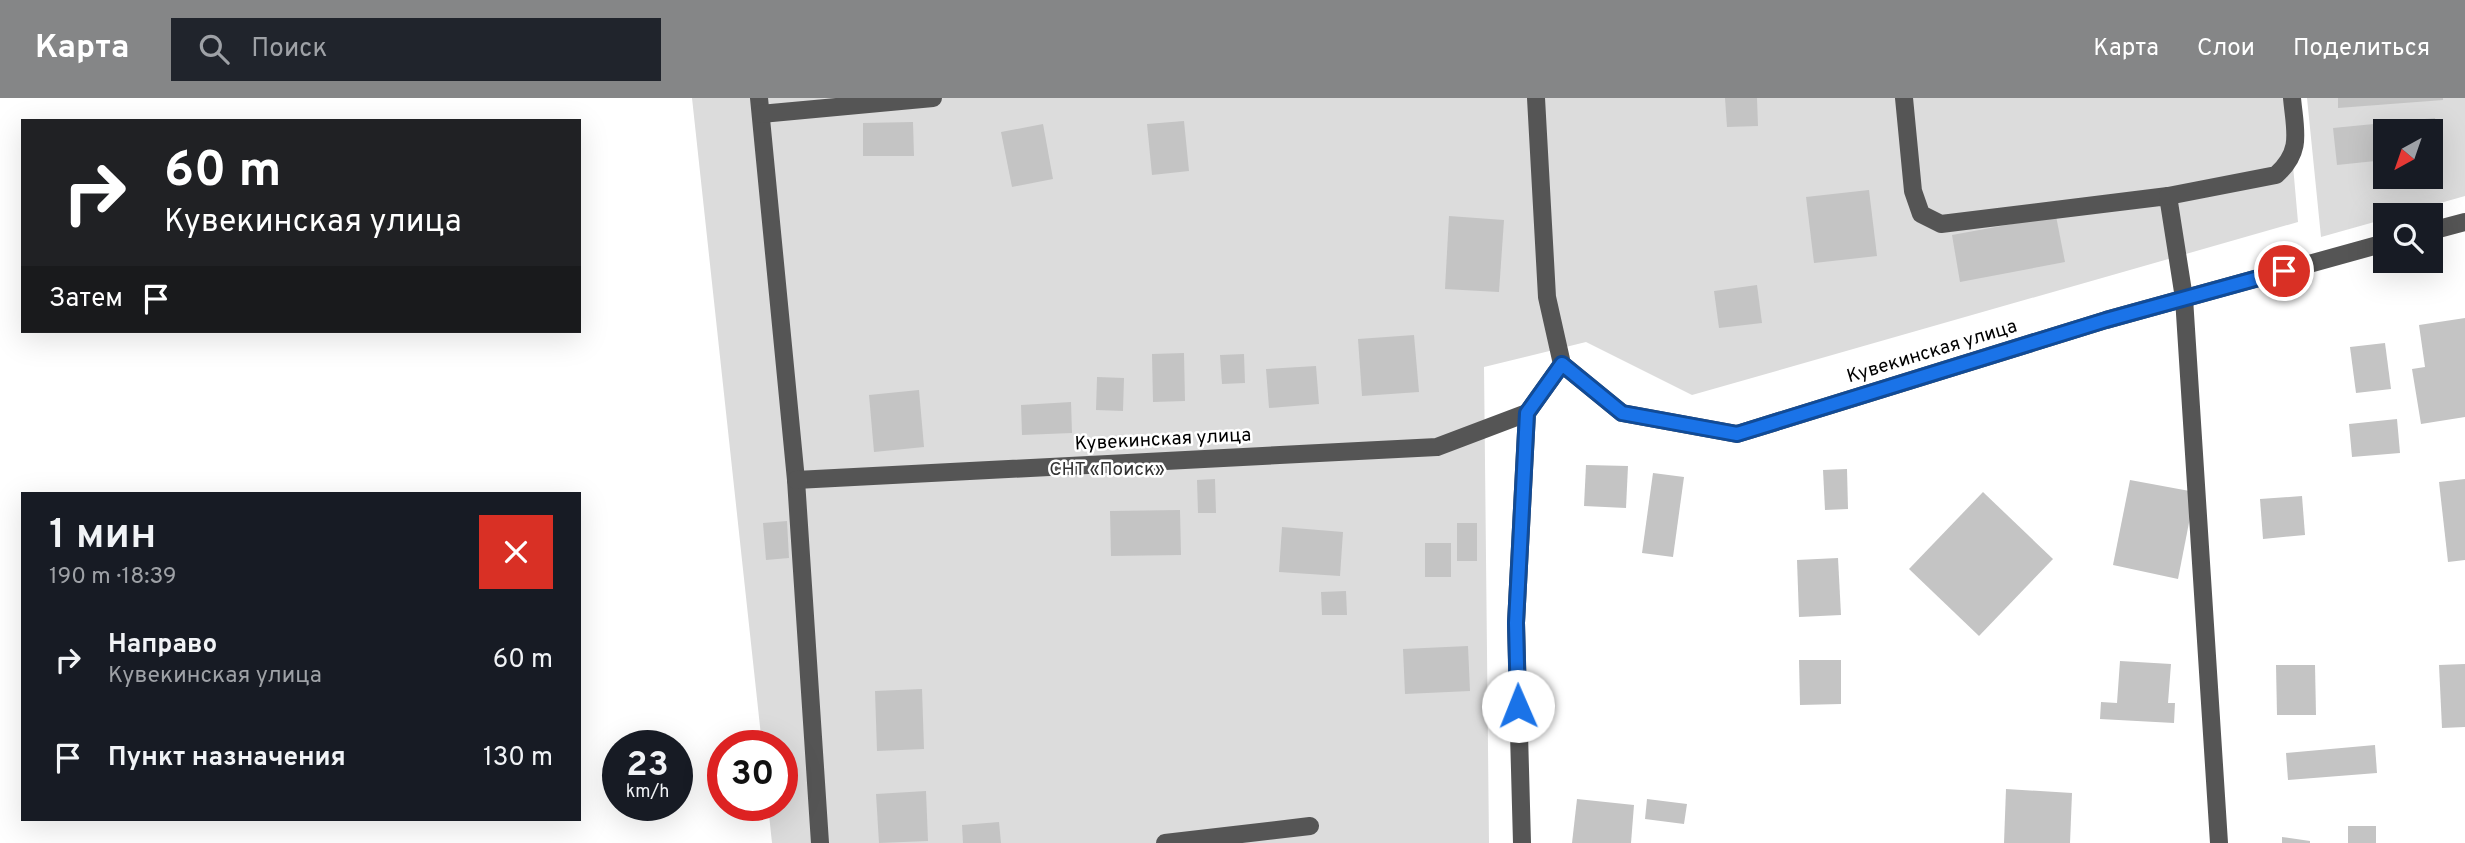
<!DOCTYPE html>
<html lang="ru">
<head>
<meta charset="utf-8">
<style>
	body { margin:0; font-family:Overpass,sans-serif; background:#20242c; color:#f1f3f6; height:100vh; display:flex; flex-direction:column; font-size:26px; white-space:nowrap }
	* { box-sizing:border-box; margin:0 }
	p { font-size:23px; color:#9ea1a6 }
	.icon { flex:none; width:38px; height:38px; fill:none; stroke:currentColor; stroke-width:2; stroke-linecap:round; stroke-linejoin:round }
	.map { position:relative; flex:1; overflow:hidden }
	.details { position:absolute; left:21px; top:394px; width:560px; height:329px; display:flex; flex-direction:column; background:#171b24; border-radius:0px; box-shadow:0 7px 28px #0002 }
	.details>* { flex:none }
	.top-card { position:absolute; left:21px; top:21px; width:560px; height:214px; border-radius:0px; box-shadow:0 7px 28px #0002; background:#202124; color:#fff; overflow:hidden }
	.needle { width:46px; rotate:220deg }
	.fabs { position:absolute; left:2373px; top:21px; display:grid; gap:14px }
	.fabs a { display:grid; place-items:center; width:70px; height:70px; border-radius:0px; background:#171b24; box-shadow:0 7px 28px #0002; font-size:35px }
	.speed { position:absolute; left:602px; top:632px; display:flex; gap:14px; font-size:35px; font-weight:700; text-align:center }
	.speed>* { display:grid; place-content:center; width:91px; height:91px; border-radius:50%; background:#171b24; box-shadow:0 7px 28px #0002; line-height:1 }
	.speed small { font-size:18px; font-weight:400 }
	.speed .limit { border:10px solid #d22; background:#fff; color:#111 }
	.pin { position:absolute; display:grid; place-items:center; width:60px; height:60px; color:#fff; margin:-30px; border:4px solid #fff; border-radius:50%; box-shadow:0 2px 7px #0007 }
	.me { position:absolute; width:77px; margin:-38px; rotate:359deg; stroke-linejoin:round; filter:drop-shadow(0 0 5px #0008) }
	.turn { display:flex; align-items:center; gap:24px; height:147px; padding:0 28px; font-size:32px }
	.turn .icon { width:91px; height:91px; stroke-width:2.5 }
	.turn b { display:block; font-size:49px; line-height:60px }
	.then { display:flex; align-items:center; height:66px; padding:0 28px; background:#0003; gap:14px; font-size:26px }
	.round { display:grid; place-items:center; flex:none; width:74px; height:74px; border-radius:0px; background:#20242c }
	.overview { display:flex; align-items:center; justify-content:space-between; height:119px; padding:0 28px }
	h1 { font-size:42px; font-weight:600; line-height:52px }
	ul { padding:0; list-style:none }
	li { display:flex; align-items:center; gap:21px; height:98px; padding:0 28px }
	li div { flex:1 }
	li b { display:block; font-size:26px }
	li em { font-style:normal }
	header { display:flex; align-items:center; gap:42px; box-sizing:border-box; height:98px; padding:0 35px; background:#858687; color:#fff }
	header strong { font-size:33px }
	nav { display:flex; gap:38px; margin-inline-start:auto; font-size:24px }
	.search { width:490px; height:63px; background:#20242c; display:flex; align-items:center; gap:18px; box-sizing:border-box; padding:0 24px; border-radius:0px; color:#9ea1a6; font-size:26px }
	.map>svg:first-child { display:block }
	.green { fill:#dcdcdc; fill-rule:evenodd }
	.building { fill:#c4c4c4 }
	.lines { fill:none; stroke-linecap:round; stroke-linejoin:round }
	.minor { stroke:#555; stroke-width:18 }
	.route-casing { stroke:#114b97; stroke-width:18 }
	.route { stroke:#1a73e8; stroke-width:12 }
	.labels { text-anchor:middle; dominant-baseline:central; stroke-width:5; stroke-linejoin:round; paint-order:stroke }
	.street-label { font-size:19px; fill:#000; stroke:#fff }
	.park-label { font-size:19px; fill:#333; stroke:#fff }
</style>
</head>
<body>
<header>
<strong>Карта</strong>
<div class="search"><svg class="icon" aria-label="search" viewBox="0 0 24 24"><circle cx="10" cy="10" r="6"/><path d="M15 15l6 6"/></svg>Поиск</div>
<nav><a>Карта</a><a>Слои</a><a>Поделиться</a></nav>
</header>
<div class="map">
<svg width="2465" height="745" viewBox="0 0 2465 745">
	<rect width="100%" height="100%" fill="#fff"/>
	<g class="green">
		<polygon points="692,0 2287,0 2298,124 1692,297 1586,244 1484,269 1489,745 772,745 768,707 782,707 782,648 762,647"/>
		<path d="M 2307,0 L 2465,0 L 2465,98 L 2398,117 L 2385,117 L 2385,121 L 2321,139 ZM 2385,33 L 2431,33 L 2431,79 L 2385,79 Z"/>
	</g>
	<g class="building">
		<polygon points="1725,0 1757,0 1758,28 1727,29"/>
		<polygon points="2338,0 2443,0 2443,2 2338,10"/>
		<polygon points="2435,20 2439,56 2431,57 2431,33 2385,33 2385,62 2337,67 2333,30"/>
		<polygon points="1184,23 1189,73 1152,77 1147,26"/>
		<polygon points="913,24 914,58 863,58 863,25"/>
		<polygon points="1043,26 1053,81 1012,89 1001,34"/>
		<polygon points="1869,92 1877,158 1814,165 1806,99"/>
		<polygon points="1449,118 1504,122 1499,194 1445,191"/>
		<polygon points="2056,118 2065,164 1960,184 1952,137"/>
		<polygon points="1757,187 1762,225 1719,230 1714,193"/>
		<polygon points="2465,220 2465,319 2421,326 2412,271 2425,269 2419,227"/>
		<polygon points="1414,237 1419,294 1362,298 1358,241"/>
		<polygon points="2385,245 2391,291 2356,295 2350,249"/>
		<polygon points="1184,255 1185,303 1153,304 1152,256"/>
		<polygon points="1244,256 1245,285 1222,286 1220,257"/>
		<polygon points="1316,268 1319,306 1269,310 1266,271"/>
		<polygon points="1097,279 1124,280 1123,313 1096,312"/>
		<polygon points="919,292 924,349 874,354 869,297"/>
		<polygon points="1071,304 1072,335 1022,337 1021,307"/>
		<polygon points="2397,321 2400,355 2352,359 2349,326"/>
		<polygon points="1586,367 1628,368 1626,410 1584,408"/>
		<polygon points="1847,371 1848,411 1825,412 1823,372"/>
		<polygon points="1653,375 1684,379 1673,459 1642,455"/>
		<polygon points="1215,381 1216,415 1198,415 1197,382"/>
		<polygon points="2465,381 2465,462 2448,464 2439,384"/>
		<polygon points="2130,382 2195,394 2178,481 2113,467"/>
		<polygon points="1983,394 2053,461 1979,538 1909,471"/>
		<polygon points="2302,398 2305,437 2263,441 2260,401"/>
		<polygon points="1180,412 1181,457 1111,458 1110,413"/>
		<polygon points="787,423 789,460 766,462 763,425"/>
		<rect x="1457" y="425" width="20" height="38"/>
		<polygon points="1282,429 1343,434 1340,478 1279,474"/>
		<rect x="1425" y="445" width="26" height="34"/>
		<polygon points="1838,460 1841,517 1799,519 1797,462"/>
		<polygon points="1346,493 1347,517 1322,517 1321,494"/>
		<polygon points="1468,548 1470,593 1405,596 1403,551"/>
		<polygon points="1799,562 1841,562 1841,606 1800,607"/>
		<polygon points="2120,563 2171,566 2168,605 2175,605 2174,625 2100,621 2101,604 2117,605"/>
		<polygon points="2465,566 2465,629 2442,630 2439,567"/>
		<polygon points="2276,567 2315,567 2316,617 2277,617"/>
		<polygon points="922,591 924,651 877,653 875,593"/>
		<polygon points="2375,647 2377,675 2288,682 2286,655"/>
		<polygon points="2006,691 2072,695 2070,745 2004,745"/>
		<polygon points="926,693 928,743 879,745 876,696"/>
		<polygon points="1577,701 1634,707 1631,745 1572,745"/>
		<polygon points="1647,701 1687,706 1684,726 1645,721"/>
		<polygon points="999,724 1001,745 963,745 962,727"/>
		<rect x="2348" y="728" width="28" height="17"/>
		<polygon points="2282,739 2310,743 2310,745 2282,745"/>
	</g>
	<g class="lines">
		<g class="minor">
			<polyline points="759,0 796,382 820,745"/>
			<polyline points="1536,0 1547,199 1562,266"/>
			<polyline points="1904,0 1913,93 1921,116 1941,126 2168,98 2184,200 2219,745"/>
			<polyline points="761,16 933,0"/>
			<path d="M 2168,98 L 2276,77 C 2303,53 2295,33 2292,0"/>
			<polyline points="2431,133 2465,124"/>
			<polyline points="1562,266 1622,315 1737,336 2106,222 2385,145"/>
			<polyline points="796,382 1437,349 1527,315"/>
			<polyline points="1165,745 1310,728"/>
			<polyline points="1522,745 1516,525 1527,315 1562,266"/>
		</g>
	</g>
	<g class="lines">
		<g class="route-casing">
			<polyline id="route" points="1518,608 1516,525 1527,315 1562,266 1622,315 1737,336 2106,222 2284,173"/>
		</g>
		<use href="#route" class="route"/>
	</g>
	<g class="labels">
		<g class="street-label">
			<text transform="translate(1932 254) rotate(-17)">Кувекинская улица</text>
			<text transform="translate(1163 342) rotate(-3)">Кувекинская улица</text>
		</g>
		<g class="park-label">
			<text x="1107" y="372">СНТ «Поиск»</text>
		</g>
	</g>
</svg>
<div class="fabs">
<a><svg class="needle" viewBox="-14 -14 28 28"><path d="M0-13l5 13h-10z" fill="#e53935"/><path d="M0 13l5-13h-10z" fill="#9ea1a6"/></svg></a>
<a><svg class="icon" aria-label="search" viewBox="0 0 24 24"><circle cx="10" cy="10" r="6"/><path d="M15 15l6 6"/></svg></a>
</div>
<div class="speed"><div>23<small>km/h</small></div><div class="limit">30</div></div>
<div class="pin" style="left:2284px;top:173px;background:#d93025"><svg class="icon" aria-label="arrive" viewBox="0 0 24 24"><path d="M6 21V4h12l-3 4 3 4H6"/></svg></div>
<svg class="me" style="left:1518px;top:608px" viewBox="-20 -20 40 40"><circle r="19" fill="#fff"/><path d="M0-13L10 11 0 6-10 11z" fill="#1a73e8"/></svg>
<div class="top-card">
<div class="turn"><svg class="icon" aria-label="right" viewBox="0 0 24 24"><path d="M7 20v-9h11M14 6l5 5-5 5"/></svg><div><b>60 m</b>Кувекинская улица</div></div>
<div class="then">Затем<svg class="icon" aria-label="arrive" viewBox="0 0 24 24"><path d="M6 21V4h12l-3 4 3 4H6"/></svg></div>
</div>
<section class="details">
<div class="overview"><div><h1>1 мин</h1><p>190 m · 18:39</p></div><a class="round" style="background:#d93025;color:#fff"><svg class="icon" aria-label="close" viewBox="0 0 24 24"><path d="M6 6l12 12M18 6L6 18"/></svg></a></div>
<ul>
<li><svg class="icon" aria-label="right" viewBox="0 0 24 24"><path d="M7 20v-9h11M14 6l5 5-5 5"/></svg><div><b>Направо</b><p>Кувекинская улица</p></div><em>60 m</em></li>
<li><svg class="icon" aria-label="arrive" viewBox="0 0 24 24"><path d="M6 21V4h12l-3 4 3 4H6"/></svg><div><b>Пункт назначения</b></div><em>130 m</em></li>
</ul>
</section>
</div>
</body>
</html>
